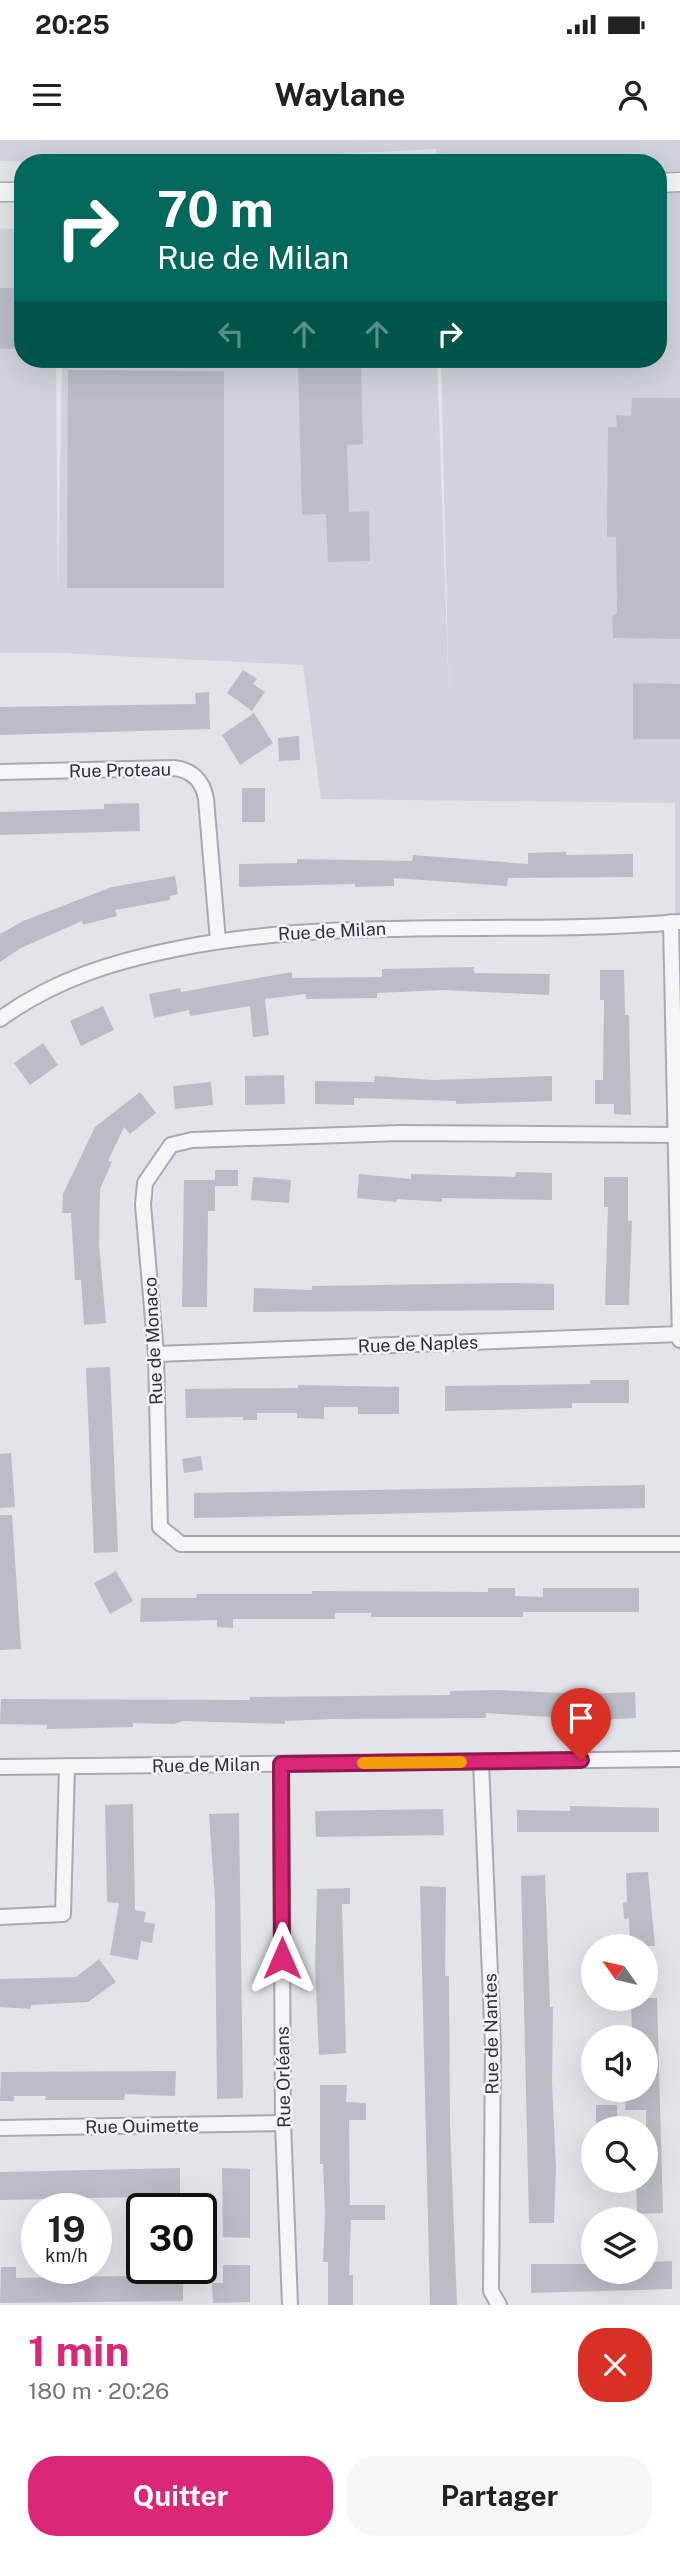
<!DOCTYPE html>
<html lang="fr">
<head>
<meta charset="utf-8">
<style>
	body { margin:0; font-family:"Public Sans",sans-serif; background:#f6f6f6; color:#202124; height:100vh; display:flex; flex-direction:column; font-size:26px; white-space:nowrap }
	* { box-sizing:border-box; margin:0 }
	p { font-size:23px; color:#757577 }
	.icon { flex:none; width:38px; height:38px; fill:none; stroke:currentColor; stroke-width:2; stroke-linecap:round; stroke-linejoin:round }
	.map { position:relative; height:2165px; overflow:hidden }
	.panel { display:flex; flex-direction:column; background:#fff; flex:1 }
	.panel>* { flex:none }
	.hud { position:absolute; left:14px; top:14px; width:653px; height:214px; border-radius:28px; box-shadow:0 7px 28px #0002; background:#00695c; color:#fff; overflow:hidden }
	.needle { width:46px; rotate:304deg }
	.buttons { position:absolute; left:581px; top:1794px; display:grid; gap:14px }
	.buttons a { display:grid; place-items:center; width:77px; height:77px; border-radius:50%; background:#fff; box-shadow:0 7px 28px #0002; font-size:35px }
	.speed { position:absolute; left:21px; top:2053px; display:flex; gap:14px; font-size:35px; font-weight:700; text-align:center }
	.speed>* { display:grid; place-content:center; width:91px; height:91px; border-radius:50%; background:#fff; box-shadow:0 7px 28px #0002; line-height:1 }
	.speed small { font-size:18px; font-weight:400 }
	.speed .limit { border:4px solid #111; border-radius:10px; background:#fff; color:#111 }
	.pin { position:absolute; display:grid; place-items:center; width:60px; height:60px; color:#fff; margin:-72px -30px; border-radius:50% 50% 50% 0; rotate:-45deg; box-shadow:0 0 7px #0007 }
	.pin .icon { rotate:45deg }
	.me { position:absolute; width:77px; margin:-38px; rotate:0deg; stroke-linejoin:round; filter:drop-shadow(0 0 5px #0008) }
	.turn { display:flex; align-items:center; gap:24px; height:147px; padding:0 28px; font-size:32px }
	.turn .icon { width:91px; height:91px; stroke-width:2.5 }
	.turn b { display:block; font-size:49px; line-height:60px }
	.lanes { display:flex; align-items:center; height:66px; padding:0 28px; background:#0003; justify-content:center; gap:35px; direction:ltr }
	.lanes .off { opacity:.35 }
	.round { display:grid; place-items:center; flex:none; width:74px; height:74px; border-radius:28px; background:#f6f6f6 }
	.headline { display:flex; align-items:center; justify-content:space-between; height:119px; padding:0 28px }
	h1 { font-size:42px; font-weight:700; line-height:52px; color:#db2777 }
	.action { display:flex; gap:14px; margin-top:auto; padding:14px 28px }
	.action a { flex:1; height:80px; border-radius:28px; background:#db2777; color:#fff; font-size:28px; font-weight:700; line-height:80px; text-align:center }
	.action a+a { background:#f6f6f6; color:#202124 }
	.status { display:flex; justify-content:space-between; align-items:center; height:49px; padding:0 35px; background:#fff; direction:ltr }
	.status svg { height:19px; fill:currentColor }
	header { display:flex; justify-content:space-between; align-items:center; height:91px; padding:0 28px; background:#fff; font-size:32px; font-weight:700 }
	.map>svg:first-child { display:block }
	.built { fill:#d0d3db }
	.building { fill:#babdc6 }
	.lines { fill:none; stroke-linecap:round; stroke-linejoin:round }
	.minor-casing { stroke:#a8aab3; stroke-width:18 }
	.tertiary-casing { stroke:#a8aab3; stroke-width:21 }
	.minor { stroke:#f5f5f8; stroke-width:14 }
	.tertiary { stroke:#f5f5f8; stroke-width:18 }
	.route-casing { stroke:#8e194d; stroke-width:18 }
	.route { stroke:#db2777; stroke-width:12 }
	.slow { stroke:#f59e0b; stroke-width:12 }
	.labels { text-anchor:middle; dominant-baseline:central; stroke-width:5; stroke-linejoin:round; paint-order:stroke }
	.street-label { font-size:18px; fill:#2c3040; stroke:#f2f3f7 }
</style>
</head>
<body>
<div class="status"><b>20:25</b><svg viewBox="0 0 49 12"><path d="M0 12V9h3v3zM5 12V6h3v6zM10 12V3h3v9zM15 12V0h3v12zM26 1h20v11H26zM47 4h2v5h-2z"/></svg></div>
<header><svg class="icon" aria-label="menu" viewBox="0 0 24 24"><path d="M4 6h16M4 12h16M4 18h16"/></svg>Waylane<svg class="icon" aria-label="person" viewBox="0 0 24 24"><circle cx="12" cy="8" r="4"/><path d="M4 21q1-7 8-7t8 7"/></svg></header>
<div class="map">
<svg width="680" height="2165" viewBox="0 0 680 2165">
	<rect width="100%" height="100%" fill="#e2e4e9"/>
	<polygon class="built" points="0,0 680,0 680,774 675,774 675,663 321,659 303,525 57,513 0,513 0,89 23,89 23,219 56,219 58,454 62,219 437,219 449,558 441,219 658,219 658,23 436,23 436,9 225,20 39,22 0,21"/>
	<g class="building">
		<rect x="0" y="148" width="23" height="61"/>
		<polygon points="361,224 363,304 347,305 349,372 369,371 370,421 328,422 326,374 302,375 298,226"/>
		<polygon points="68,230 224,231 224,448 67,448"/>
		<polygon points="632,258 680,258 680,499 613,498 612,476 617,473 616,397 607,397 608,287 617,287 616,275 631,276"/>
		<polygon points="243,530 257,539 253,544 265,552 252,571 227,553"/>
		<polygon points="633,543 680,544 680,599 633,599"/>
		<polygon points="209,552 210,589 0,595 0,567 196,564 195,553"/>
		<polygon points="254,573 273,603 240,625 222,595"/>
		<polygon points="299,596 300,620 279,621 278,598"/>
		<rect x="242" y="648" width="23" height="34"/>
		<polygon points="139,663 140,691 0,695 0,672 104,669 104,664"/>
		<polygon points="566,712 566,715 633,714 633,737 508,738 507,746 394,738 394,746 355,747 355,744 239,747 239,724 297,723 297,719 412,721 413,715 528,724 528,713"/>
		<polygon points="175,736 178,754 170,756 170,760 115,770 117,776 83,785 82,781 21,808 0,822 0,794 23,781 112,747"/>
		<polygon points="474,827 474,833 550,834 549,855 443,850 377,853 377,858 306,859 306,854 265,859 269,895 253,897 250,866 190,876 189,870 154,878 149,854 180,848 181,852 292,832 292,838 382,837 382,829"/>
		<polygon points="600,830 624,830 625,875 629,875 631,975 614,974 614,964 595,964 595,940 603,940 604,860 600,860"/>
		<polygon points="103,866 114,890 81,906 70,881"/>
		<polygon points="43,903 58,925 30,945 14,923"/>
		<polygon points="284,935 285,964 245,965 245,936"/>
		<polygon points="375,936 435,940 552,936 552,961 456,964 456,961 354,958 354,965 315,964 315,941 374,942"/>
		<polygon points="211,942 213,965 175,969 173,946"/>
		<polygon points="140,952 156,973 130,994 124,987 108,1021 112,1022 100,1049 99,1104 106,1183 84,1185 81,1140 75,1140 71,1073 62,1073 63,1054 95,987"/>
		<polygon points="215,1030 238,1030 238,1046 215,1046 215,1071 208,1071 207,1167 182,1167 184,1040 215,1040"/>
		<polygon points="516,1032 552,1033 552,1060 442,1058 442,1062 397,1059 396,1062 357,1058 359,1034 411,1039 411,1034 515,1037"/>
		<polygon points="253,1037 291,1040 289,1063 251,1060"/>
		<polygon points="604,1037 628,1037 628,1081 632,1081 629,1165 605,1165 608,1067 604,1067"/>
		<polygon points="517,1143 554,1144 554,1170 253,1172 254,1148 312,1150 312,1146"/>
		<polygon points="110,1227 118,1412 94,1413 86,1228"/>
		<polygon points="590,1240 629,1240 629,1263 572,1263 572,1268 445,1271 445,1246 590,1244"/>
		<polygon points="298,1245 399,1247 399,1274 358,1274 358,1267 324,1267 324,1279 297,1278 297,1273 257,1273 257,1280 243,1280 243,1277 186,1278 185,1249 298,1248"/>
		<polygon points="11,1313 15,1367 0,1368 0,1314"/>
		<polygon points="201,1316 203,1330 184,1333 182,1319"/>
		<polygon points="645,1345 645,1368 194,1378 194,1353"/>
		<polygon points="0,1375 12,1375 21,1509 0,1510"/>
		<polygon points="116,1431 133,1461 110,1474 94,1443"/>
		<polygon points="488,1448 515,1448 515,1456 543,1457 543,1448 639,1448 639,1472 523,1472 523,1477 371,1477 371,1473 335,1473 335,1479 233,1479 233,1488 217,1487 217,1480 140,1482 141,1458 196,1458 197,1454 312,1454 312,1451 488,1452"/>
		<polygon points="499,1550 585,1554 635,1552 636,1578 598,1580 486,1573 486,1578 334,1579 285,1581 285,1584 183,1581 174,1584 133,1583 133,1587 47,1589 47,1585 0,1584 1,1559 250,1560 250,1557 450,1555 450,1551"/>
		<polygon points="133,1664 135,1770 146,1772 144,1782 155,1784 152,1803 141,1801 138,1820 110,1815 119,1763 107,1762 105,1665"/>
		<polygon points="570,1666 659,1668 659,1692 517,1692 517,1670 570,1671"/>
		<polygon points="443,1669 444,1695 316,1697 315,1671"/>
		<polygon points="239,1673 243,1958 217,1959 215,1761 209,1674"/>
		<polygon points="648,1732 655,1806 630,1806 629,1778 624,1779 623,1763 627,1762 626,1733"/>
		<polygon points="545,1735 550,1867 553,1867 552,1942 556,2027 554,2083 529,2083 521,1736"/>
		<polygon points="420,1746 446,1747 445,1836 449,1836 450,1986 457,2165 430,2165"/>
		<polygon points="350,1748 350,1764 342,1764 346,1913 319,1915 315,1826 317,1749"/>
		<polygon points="99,1819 116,1842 88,1862 31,1865 31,1869 0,1867 0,1839 76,1837"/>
		<polygon points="631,1858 657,1858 663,2073 637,2074 636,2040 646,2040 646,1970 625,1970 626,1953 646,1950 646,1897 632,1897"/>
		<polygon points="176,1931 175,1956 125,1954 124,1960 45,1960 46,1956 14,1956 14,1961 0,1961 1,1932"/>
		<polygon points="320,1945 347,1945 346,1962 366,1963 366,1980 349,1980 350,2065 385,2065 385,2080 351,2080 349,2135 353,2135 353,2165 328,2165 328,2122 323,2122 325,2074 323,2024 320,2024"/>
		<rect x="596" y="1965" width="21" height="18"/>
		<polygon points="180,2028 180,2056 0,2060 0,2032"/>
		<polygon points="222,2028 250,2029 250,2098 223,2097"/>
		<polygon points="672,2121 672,2149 531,2153 531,2124 593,2124 593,2132 646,2132 646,2122"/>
		<polygon points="223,2125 250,2125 250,2162 213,2163 212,2143 223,2143"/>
		<polygon points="1,2127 16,2127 16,2138 183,2135 183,2161 0,2163"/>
	</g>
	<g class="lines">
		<g class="minor-casing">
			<g id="minor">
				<path d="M 0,632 L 174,628 C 192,630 203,641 206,659 L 218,801"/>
				<polyline points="671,782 680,1200"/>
				<path d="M 0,879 C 55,839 115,821 181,808 C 346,776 514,796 680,782"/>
				<polyline points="678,995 401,993 192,1000 171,1005 145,1043 143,1065 156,1214 160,1387 181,1404 680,1404"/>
				<polyline points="156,1214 680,1194"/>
				<polyline points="481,1622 493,1905 491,2151 499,2165"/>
				<polyline points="281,1624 283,1983 290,2165"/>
				<polyline points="0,1627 680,1619"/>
				<polyline points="0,1777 63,1774 67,1626"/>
				<polyline points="0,1988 283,1983"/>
			</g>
		</g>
		<g class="tertiary-casing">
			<g id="tertiary">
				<polyline points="658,43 680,42"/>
				<polyline points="0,52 23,52"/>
			</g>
		</g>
		<use href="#minor" class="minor"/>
		<use href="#tertiary" class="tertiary"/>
	</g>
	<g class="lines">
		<g class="route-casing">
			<polyline id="route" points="282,1818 281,1624 581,1620"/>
		</g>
		<use href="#route" class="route"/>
		<polyline class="slow" points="363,1623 461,1622"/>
	</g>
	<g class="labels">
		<g class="street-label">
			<text transform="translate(120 630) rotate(-1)">Rue Proteau</text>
			<text transform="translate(332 791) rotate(-3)">Rue de Milan</text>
			<text transform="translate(153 1201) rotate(-93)">Rue de Monaco</text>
			<text transform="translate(418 1204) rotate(-2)">Rue de Naples</text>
			<text transform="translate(206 1625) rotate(-1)">Rue de Milan</text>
			<text transform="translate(491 1894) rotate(-91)">Rue de Nantes</text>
			<text transform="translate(283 1937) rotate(-91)">Rue Orléans</text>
			<text transform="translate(142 1986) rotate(-1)">Rue Ouimette</text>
		</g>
	</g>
</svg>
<div class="buttons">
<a><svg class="needle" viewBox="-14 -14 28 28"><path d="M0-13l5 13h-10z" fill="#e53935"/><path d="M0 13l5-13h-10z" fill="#757577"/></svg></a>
<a><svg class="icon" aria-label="sound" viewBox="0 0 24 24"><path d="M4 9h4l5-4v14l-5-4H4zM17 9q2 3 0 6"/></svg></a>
<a><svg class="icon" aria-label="search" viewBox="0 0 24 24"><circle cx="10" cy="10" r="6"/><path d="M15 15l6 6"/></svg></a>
<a><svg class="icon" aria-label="layers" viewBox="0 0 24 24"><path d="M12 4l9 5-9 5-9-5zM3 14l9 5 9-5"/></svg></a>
</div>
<div class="speed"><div>19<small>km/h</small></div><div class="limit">30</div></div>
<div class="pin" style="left:581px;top:1620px;background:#d93025"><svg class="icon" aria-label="arrive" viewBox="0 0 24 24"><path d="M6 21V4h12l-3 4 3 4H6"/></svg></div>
<svg class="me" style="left:282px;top:1818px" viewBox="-20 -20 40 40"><path d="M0-17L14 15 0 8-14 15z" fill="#db2777" stroke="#fff" stroke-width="4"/></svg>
<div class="hud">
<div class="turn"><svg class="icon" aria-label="right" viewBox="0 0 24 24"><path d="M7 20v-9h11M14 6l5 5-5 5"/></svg><div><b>70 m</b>Rue de Milan</div></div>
<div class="lanes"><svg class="icon off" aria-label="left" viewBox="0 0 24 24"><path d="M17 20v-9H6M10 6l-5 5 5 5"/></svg><svg class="icon off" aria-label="ahead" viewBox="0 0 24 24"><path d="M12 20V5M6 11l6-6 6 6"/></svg><svg class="icon off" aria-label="ahead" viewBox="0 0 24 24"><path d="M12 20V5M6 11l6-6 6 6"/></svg><svg class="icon" aria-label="right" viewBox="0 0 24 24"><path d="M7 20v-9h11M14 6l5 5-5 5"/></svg></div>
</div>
</div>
<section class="panel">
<div class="headline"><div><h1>1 min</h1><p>180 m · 20:26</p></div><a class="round" style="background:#d93025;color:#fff"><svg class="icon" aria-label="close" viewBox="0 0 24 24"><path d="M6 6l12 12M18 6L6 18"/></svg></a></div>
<div class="action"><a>Quitter</a><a>Partager</a></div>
</section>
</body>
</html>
